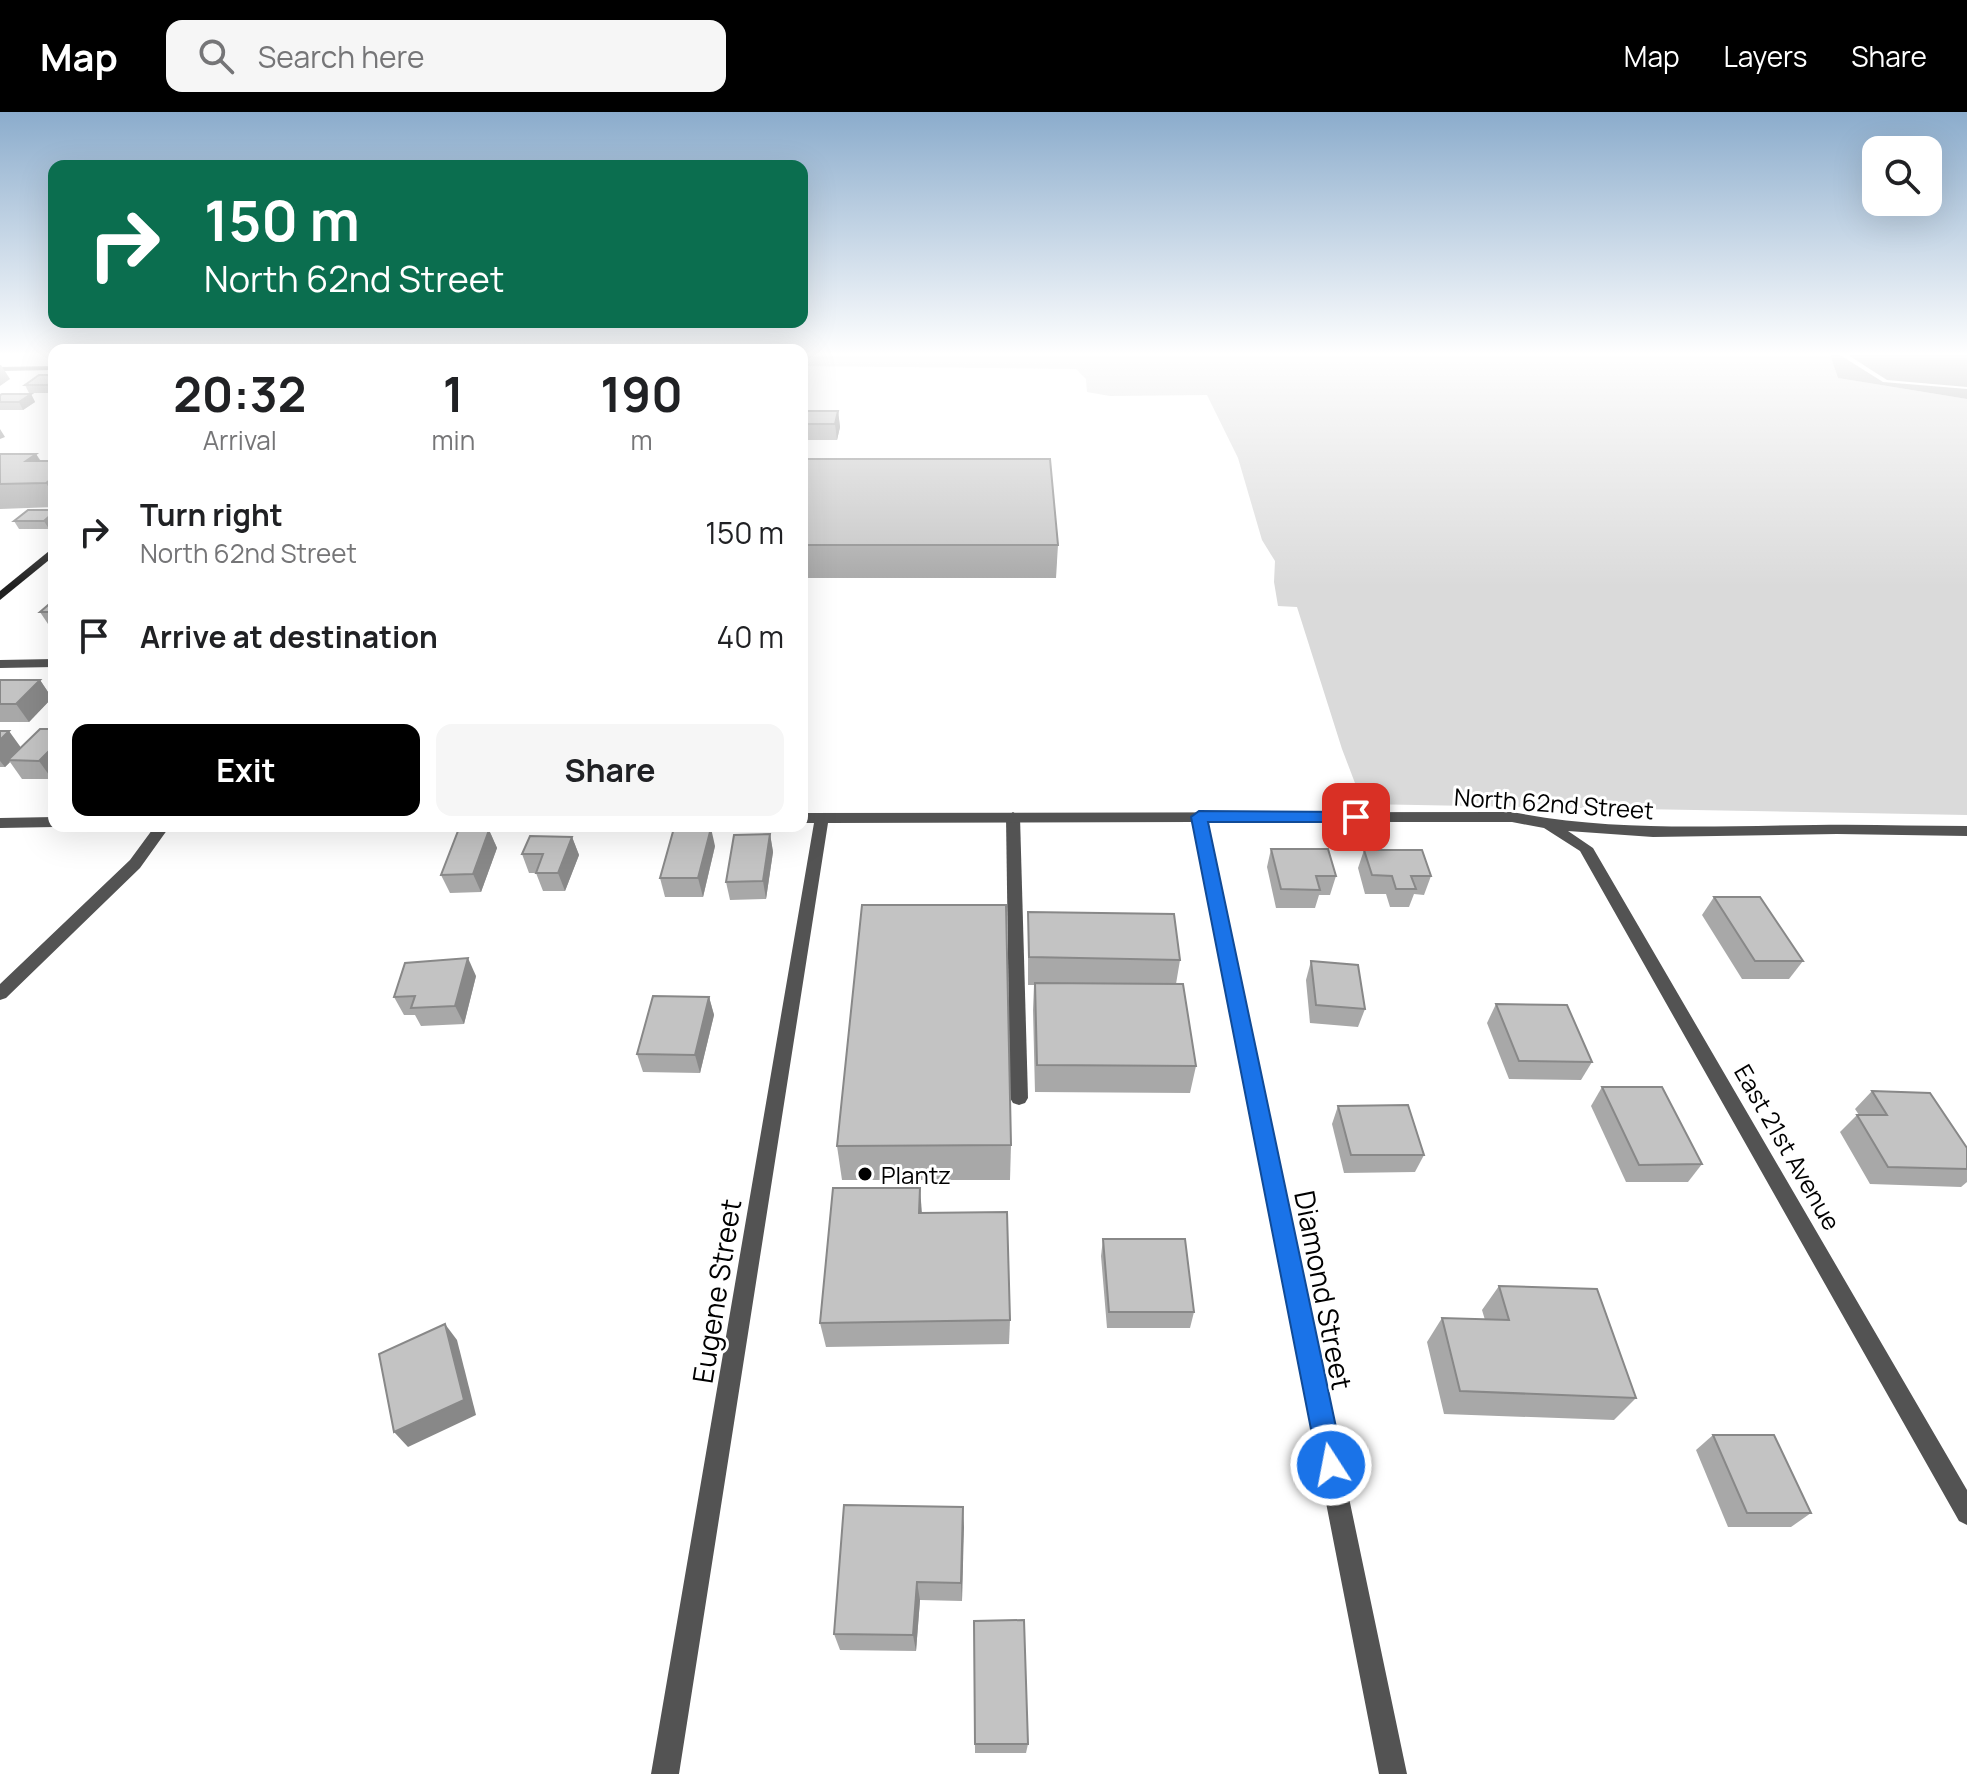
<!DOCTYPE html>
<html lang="en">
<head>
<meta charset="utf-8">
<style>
	body { margin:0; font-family:Manrope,sans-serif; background:#f6f6f6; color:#202124; height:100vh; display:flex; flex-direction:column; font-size:30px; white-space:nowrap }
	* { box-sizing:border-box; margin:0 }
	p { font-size:26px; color:#757577 }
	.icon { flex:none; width:44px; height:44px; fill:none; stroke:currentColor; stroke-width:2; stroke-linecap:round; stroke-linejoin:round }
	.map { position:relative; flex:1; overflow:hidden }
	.sheet { position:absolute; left:48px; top:232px; width:760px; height:488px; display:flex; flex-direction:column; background:#fff; border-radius:16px; box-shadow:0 8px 32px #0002 }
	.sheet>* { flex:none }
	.banner { position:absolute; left:48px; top:48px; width:760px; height:168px; border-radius:16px; box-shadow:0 8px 32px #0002; background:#0b6e4f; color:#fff; overflow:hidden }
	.controls { position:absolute; left:1862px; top:24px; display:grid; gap:16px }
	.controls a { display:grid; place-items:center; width:80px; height:80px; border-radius:16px; background:#fff; box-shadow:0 8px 32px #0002; font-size:40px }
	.pin { position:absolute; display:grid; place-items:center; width:68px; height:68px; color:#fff; margin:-34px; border-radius:16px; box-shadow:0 4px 12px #0006 }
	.me { position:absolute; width:88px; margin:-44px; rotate:349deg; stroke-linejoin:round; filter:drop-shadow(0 0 6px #0008) }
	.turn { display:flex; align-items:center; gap:28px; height:168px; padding:0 24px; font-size:36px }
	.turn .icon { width:104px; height:104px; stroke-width:2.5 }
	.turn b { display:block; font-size:56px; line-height:68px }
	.eta { display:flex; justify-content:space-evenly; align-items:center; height:136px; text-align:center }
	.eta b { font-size:48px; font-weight:700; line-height:56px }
	.primary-button { display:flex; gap:16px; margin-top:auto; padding:16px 24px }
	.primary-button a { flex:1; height:92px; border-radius:16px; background:#000; color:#fff; font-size:32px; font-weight:700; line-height:92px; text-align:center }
	.primary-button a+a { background:#f6f6f6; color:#202124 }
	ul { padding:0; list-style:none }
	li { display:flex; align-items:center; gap:24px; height:104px; padding:0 24px }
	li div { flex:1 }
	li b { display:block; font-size:30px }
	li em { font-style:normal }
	header { display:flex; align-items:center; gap:48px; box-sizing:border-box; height:112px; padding:0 40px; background:#000; color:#fff }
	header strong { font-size:38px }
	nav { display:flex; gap:44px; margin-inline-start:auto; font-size:28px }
	.search { width:560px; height:72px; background:#f6f6f6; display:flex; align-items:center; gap:20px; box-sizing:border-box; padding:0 28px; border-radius:16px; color:#757577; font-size:30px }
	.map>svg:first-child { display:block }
	.green { fill:#dadada }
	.water { fill:#a1a1a1 }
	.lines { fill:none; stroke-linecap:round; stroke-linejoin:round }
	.lane { fill:#535353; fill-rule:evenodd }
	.street { fill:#535353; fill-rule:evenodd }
	.secondary { fill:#202020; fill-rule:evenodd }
	.wall { fill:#a8a8a8 }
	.shaded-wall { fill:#888 }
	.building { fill:#c3c3c3; stroke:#888; stroke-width:2 }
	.route { fill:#1a73e8; stroke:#114b97; stroke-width:2 }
	.poi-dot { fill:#000; stroke:#fff; stroke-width:3 }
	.labels { text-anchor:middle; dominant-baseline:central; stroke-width:6; stroke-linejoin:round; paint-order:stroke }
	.street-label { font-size:24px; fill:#000; stroke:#fff }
	.poi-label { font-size:24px; fill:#000; stroke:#fff; text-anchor:start }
	.near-street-label { font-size:28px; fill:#000; stroke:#fff }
</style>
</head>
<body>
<header>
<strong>Map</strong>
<div class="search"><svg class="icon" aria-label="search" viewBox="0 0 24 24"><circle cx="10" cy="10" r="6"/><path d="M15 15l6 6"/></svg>Search here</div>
<nav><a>Map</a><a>Layers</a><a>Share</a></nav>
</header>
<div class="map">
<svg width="1967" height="1662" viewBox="0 0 1967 1662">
	<rect width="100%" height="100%" fill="#fff"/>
	<polygon class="green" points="802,243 1830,243 1838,266 1967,287 1967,703 1363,692 1342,637 1297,495 1278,494 1274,470 1275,449 1262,428 1238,346 1207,283 1110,284 1087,280 1086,267 1076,257 802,254"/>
	<g class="water">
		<polygon points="1830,243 1840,243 1883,270 1967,277 1967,287 1838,266"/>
		<polygon points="1848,243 1967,243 1967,275 1887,268"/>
	</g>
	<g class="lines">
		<g class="lane">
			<polygon points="54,547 54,555 0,556 0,548"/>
			<polygon points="1013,700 1020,705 1028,986 1025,991 1019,993 1013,991 1010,986 1006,705"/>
			<polygon points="155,714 170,714 140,756 6,886 0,888 0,872 130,748"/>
		</g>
		<g class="street">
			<polygon points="54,254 54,258 0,259 0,255"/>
			<path d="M 1512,700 C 1613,720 1713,714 1815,713 C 1866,712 1916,714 1967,714 L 1967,724 L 1837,722 L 1653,725 L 1568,719 L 1593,736 L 1967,1378 L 1967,1413 L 1959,1409 L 1580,739 L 1544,716 L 1512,710 L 1207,710 L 1407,1662 L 1379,1662 L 1193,710 L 828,711 L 679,1662 L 651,1662 L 814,711 L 802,711 L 802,701 Z"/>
			<polygon points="54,705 54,714 56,714 54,715 0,716 0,706"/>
		</g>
		<polygon class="secondary" points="54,435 54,444 0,488 0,479"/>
	</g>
	<g class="wall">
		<polygon points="54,263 54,281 29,281 25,273"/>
		<polygon points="31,282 35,290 23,298 0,298 0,283"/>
		<polygon points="802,299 838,299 840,315 837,328 802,328"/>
		<polygon points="0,342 36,342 41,349 54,349 54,395 0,397"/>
		<polygon points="802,347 1058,433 1056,466 802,466"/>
		<polygon points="54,398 54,412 49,417 19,417 14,409"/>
		<polygon points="54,488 54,521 40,500"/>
		<polygon points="0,568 40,568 52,586 29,610 0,610"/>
		<polygon points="54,617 54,666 52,667 22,667 10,650 5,655 0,655 0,619 21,636"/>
		<polygon points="489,718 497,736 481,780 450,781 441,763"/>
		<polygon points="770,722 773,740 766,787 730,788 726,770"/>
		<polygon points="572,725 579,743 565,779 543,779 536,761 529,761 522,742"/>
		<polygon points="715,734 703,785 665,785 660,766"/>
		<polygon points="1271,737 1336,764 1330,783 1319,783 1315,796 1276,796 1267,755"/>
		<polygon points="1364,738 1431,764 1424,783 1414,782 1409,795 1390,795 1386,782 1365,782 1358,756"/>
		<polygon points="1714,785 1803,849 1789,867 1742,867 1702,803"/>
		<polygon points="1028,800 1180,848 1176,872 1196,954 1190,981 1035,980 1033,898 1034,873 1028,873"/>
		<polygon points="1311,849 1365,897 1358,915 1310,911 1306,868"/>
		<polygon points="476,864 464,912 421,914 415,903 404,903 394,885"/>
		<polygon points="709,885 714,903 700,961 643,960 637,942"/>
		<polygon points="1496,892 1592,950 1581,968 1509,967 1487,911"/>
		<polygon points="1602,975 1702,1052 1688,1070 1626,1070 1591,994"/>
		<polygon points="1872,979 1967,1036 1967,1070 1961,1075 1870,1072 1840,1020 1857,1003 1859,1003 1855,997"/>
		<polygon points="1338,994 1424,1043 1415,1060 1344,1061 1332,1012"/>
		<polygon points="1011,1033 1010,1068 842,1068 837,1034"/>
		<polygon points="922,1101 1010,1208 1009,1232 826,1235 820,1211"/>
		<polygon points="1103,1127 1194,1200 1190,1216 1107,1216 1101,1144"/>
		<polygon points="1499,1174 1636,1286 1614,1308 1444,1302 1427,1230 1442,1206 1485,1208 1482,1198"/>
		<polygon points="1713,1323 1811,1401 1791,1415 1728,1415 1696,1338"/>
		<polygon points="963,1395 962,1489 920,1488 916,1539 840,1538 834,1522"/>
		<polygon points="974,1509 1028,1632 1026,1641 975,1641"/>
	</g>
	<g class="shaded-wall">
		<polygon points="0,253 1,253 10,267 0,274"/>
		<polygon points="31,282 35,290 23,298 19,290"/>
		<polygon points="838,299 840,315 837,328 835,312"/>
		<polygon points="0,317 5,325 0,327"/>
		<polygon points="36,342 50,366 26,349"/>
		<polygon points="54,365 54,384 46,371"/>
		<polygon points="54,400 54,412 49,417 44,409"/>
		<polygon points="40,568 52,586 29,610 16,592"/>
		<polygon points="9,619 22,637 8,648 10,650 5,655 0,649 0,628"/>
		<polygon points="54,634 54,666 52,667 39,649"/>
		<polygon points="711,716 715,734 703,785 698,766"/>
		<polygon points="489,718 497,736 481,780 473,762"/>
		<polygon points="770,722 773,740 766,787 763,769"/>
		<polygon points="572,725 579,743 565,779 558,761"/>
		<polygon points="468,846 476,864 464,912 455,894"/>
		<polygon points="709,885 714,903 700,961 695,943"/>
		<polygon points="920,1076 922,1102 919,1101"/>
		<polygon points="445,1212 457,1228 476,1303 408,1335 394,1320"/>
		<polygon points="963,1395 964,1415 962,1489 961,1471"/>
		<polygon points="917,1470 920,1488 916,1539 913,1523"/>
	</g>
	<g class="building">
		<polygon points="39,263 54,263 54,273 25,273"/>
		<polygon points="2,282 31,282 19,290 0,290 0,283"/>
		<polygon points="802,299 838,299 835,312 802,312"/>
		<polygon points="0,342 36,342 26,349 54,349 54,365 46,371 0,372"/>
		<polygon points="802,347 1050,347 1058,433 802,433"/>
		<polygon points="28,398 54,398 54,400 44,409 14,409"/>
		<polygon points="54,488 54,500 40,500"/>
		<polygon points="0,568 40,568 16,592 0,592"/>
		<polygon points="40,617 54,617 54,634 39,649 8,648"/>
		<polygon points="0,619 9,619 0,628"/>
		<polygon points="674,716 711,716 698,766 660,766"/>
		<polygon points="489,718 473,762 441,763 458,719"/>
		<polygon points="770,722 763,769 726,770 734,723"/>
		<polygon points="530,724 572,725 558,761 536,761 543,742 522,742"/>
		<polygon points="1271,737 1328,737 1336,764 1316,764 1320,778 1281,777"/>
		<polygon points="1364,738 1422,738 1431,764 1411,764 1416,777 1396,777 1392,764 1372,763"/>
		<polygon points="1714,785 1760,785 1803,849 1755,849"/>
		<polygon points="862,793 1006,793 1011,1033 837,1034"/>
		<polygon points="1028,800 1174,802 1180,848 1029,845"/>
		<polygon points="468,846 455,894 411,896 415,884 394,885 405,851"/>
		<polygon points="1311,849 1358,853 1365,897 1316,893"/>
		<polygon points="1035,871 1183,872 1196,954 1037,953"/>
		<polygon points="653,884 709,885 695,943 637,942"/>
		<polygon points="1496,892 1567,893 1592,950 1519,949"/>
		<polygon points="1602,975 1662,975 1702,1052 1639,1053"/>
		<polygon points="1872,979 1930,981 1967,1036 1967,1057 1888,1055 1857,1003 1887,1003"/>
		<polygon points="1408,993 1424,1043 1351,1043 1338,994"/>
		<polygon points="833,1076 920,1076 919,1101 1007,1100 1010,1208 820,1211"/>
		<polygon points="1103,1127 1185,1127 1194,1200 1109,1200"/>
		<polygon points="1499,1174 1597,1177 1636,1286 1460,1279 1442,1206 1509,1208"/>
		<polygon points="445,1212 464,1288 394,1320 379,1242"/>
		<polygon points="1713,1323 1774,1323 1811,1401 1747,1401"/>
		<polygon points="844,1393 963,1395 961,1471 917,1470 913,1523 834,1522"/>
		<polygon points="1024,1508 1028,1632 975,1632 974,1509"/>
	</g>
	<linearGradient id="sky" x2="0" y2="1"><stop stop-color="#8baccc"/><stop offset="0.51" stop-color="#fff"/><stop offset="1" stop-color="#fff" stop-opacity="0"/></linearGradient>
	<rect width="1967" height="475" fill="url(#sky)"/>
	<polygon class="route" points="1199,699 1356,700 1364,705 1356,710 1208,710 1344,1353 1340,1362 1331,1366 1321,1362 1318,1353 1191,705"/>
	<circle class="poi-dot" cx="865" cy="1062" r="8"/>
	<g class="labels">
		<g class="street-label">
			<text transform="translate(1554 691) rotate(4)">North 62nd Street</text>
			<text transform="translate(1788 1035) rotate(60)">East 21st Avenue</text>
		</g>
		<g class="poi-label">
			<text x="881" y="1062">Plantz</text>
		</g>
		<g class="near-street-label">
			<text transform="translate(1324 1178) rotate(79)">Diamond Street</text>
			<text transform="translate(716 1179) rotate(-81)">Eugene Street</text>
		</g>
	</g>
</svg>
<div class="controls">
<a><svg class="icon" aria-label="search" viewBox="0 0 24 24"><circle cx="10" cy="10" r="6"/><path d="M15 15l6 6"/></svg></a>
</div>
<div class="pin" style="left:1356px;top:705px;background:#d93025"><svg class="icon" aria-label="arrive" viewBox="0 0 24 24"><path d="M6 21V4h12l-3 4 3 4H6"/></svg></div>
<svg class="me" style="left:1331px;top:1353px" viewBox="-20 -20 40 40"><circle r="17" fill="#1a73e8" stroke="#fff" stroke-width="3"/><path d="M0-11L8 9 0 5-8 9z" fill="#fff"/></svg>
<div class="banner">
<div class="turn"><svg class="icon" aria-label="right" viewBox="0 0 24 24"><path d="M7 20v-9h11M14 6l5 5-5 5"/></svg><div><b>150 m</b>North 62nd Street</div></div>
</div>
<section class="sheet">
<div class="eta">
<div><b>20:32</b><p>Arrival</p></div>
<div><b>1</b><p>min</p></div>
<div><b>190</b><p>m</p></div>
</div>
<ul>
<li><svg class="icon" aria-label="right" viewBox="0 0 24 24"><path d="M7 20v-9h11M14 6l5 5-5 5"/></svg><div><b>Turn right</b><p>North 62nd Street</p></div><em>150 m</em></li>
<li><svg class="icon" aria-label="arrive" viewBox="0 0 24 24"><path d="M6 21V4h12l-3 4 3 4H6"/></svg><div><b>Arrive at destination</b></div><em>40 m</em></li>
</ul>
<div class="primary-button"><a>Exit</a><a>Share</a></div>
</section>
</div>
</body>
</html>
